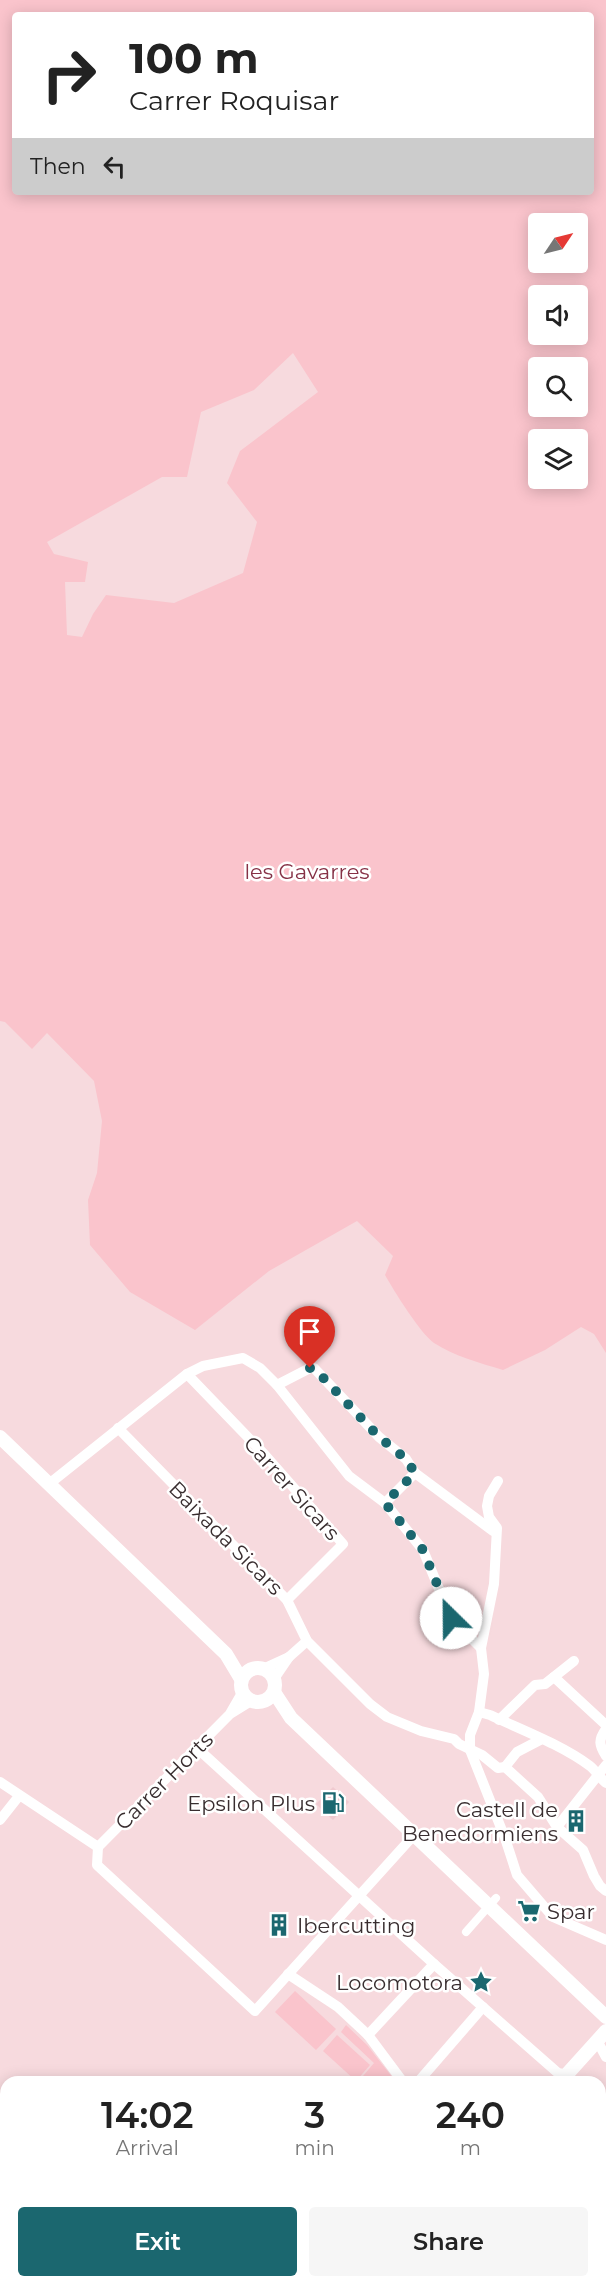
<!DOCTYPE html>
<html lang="en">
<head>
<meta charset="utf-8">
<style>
	body { margin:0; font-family:Montserrat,sans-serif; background:#f6f6f6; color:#222; height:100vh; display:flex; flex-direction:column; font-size:22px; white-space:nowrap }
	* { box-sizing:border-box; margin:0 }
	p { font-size:20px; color:#767676 }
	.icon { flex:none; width:33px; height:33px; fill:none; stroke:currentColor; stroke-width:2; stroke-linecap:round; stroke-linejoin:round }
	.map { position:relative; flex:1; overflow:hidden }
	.sheet { position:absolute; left:0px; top:2076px; width:606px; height:212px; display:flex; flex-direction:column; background:#fff; border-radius:18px 18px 0 0; box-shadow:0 3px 15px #0003 }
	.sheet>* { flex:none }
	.banner { position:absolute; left:12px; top:12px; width:582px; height:183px; border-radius:6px; box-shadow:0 3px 15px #0003; background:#fff; color:#222; overflow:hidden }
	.needle { width:39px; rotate:55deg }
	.controls { position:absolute; left:528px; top:213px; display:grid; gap:12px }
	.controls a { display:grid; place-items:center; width:60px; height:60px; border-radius:6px; background:#fff; box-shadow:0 3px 15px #0003; font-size:30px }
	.pin { position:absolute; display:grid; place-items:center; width:51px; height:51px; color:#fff; margin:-62px -26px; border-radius:50% 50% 50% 0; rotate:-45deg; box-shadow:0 0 6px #0007 }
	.pin .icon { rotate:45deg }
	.me { position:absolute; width:66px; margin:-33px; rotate:337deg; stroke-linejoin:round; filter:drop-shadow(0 0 4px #0008) }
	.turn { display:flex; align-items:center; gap:21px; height:126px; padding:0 18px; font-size:27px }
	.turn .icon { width:78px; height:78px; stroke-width:2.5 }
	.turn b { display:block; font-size:42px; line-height:51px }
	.then { display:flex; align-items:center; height:57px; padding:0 18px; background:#0003; gap:12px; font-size:22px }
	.eta { display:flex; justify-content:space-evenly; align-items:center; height:102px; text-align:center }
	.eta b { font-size:36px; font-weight:600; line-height:42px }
	.cta { display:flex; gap:12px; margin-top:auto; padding:12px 18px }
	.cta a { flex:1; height:69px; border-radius:6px; background:#1b676f; color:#fff; font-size:24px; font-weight:600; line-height:69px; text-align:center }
	.cta a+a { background:#f6f6f6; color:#222 }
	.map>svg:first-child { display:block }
	.built { fill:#f0cad0 }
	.green { fill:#fac4cc; fill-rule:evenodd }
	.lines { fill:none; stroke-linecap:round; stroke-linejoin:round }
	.stream { stroke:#5a959e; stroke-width:3 }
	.pedestrian { stroke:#fff; stroke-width:8 }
	.minor { stroke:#fff; stroke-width:10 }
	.tertiary { stroke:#fff; stroke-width:14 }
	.route { stroke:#1b676f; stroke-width:10; stroke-dasharray:0 18 }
	.labels { text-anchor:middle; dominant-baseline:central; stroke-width:5; stroke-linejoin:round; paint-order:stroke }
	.park-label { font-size:21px; fill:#863146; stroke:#fff }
	.street-label { font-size:21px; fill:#382d2f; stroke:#fff }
	.poi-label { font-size:21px; fill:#382d2f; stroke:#fff; text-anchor:end }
</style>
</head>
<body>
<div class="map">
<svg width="606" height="2287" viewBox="0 0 606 2287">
	<rect width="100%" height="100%" fill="#f7dade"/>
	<polygon class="built" points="333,1787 349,1802 333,1820 316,1804"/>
	<g class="green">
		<path d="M 0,0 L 606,0 L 606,1353 L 594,1334 L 581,1327 L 545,1350 L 503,1370 C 480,1363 454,1356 434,1343 C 420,1333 394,1291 385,1275 L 393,1256 L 357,1221 L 269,1271 L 195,1330 L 130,1292 L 90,1245 L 88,1200 L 97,1173 L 102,1121 L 94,1081 L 47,1033 L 32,1049 L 5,1022 L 0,1021 ZM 15,15 L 591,15 L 591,192 L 15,192 ZM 538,224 L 578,224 L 578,262 L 538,262 ZM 538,296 L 578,296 L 578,334 L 538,334 ZM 293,353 L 318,392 L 240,451 L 227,483 L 257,522 L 243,573 L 174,603 L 106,595 L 93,614 L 82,637 L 67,635 L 65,582 L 85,582 L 88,562 L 54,554 L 47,542 L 162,477 L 187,477 L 201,412 L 254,390 ZM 538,368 L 578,368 L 578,406 L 538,406 ZM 538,440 L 578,440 L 578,478 L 538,478 Z"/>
		<polygon points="295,1991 336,2029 316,2050 275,2012"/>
		<polygon points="346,2025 367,2045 396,2082 358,2082 374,2063 341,2032"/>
		<polygon points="337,2035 370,2065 356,2081 323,2051"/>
	</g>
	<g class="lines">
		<polyline class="stream" points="388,2287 391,2282"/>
		<polyline class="pedestrian" points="466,1932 496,1898"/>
		<g class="minor">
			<polyline points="187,1374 265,1455 343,1544 287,1600"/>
			<polyline points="277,1385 310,1368 314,1368 379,1437 406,1459 415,1473 493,1531"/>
			<polyline points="118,1428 287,1600 307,1641 370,1704 387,1717 421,1731 454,1739 459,1744 482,1755 498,1768 505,1767 538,1797 557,1827 583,1850 594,1876 600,1886 606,1891"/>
			<polyline points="498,1481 489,1496 487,1506 489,1517 497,1528 494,1584 481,1648 484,1674 479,1712 470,1735 470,1750 505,1838 517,1875 553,1917 606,1940"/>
			<polyline points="49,1484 187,1374 203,1366 243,1358 260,1368 277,1385 349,1476 385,1503 423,1550 451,1618 481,1648"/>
			<polyline points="385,1503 415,1473"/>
			<polyline points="265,1668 289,1657"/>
			<polyline points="554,1677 606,1725"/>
			<polyline points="274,1679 289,1657 307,1641"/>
			<polyline points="231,1712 242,1693"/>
			<path d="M 479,1712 L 490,1715 C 522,1730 562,1745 590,1766 C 596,1771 600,1778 606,1783"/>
			<polyline points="499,1720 535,1685 545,1684 574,1661"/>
			<path d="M 606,1729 C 598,1740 599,1745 606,1756"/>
			<polyline points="197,1748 434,1964 558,2073 567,2075"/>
			<polyline points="505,1767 517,1752 540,1740"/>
			<polyline points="0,1782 98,1847"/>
			<polyline points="0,1820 19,1796"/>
			<polyline points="557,1827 606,1765"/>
			<polyline points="98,1847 97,1865 255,2011 414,1835"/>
			<polyline points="98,1847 230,1714 251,1701"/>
			<polyline points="288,1974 338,2007 368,2035 403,2082"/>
			<polyline points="368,2035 434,1964"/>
			<polyline points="600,2046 606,2057"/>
			<polyline points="418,2082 483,2007"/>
			<polyline points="600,2170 606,2163"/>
			<polyline points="560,2282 563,2287"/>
		</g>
		<g class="tertiary">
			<polyline points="0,1437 226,1654 241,1679"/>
			<circle cx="258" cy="1685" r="17"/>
			<polyline points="274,1692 291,1718 606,2017"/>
			<polyline points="560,2082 606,2031"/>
			<polyline points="407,2287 410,2282"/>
		</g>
	</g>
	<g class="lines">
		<polyline class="route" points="310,1368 314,1368 379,1437 406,1459 415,1473 385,1503 423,1550 451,1618"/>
	</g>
	<defs>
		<g id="fuel-bare" transform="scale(1.8)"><path d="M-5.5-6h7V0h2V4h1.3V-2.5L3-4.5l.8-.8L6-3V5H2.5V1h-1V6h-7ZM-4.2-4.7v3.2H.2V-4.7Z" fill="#1b676f" stroke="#fff" stroke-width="2.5" paint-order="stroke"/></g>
		<g id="building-bare" transform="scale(1.8)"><path d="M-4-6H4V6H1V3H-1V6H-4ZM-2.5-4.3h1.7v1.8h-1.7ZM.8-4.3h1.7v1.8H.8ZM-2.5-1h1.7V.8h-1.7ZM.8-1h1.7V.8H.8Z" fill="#1b676f" stroke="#fff" stroke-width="2.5" paint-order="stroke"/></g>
		<g id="supermarket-bare" transform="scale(1.8)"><path d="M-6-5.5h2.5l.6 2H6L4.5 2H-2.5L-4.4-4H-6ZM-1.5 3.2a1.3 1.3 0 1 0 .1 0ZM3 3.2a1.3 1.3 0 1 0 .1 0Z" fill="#1b676f" stroke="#fff" stroke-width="2.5" paint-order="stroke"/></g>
		<g id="sight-bare" transform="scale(1.8)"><path d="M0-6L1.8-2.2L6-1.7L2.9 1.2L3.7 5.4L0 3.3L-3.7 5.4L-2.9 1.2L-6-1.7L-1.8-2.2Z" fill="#1b676f" stroke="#fff" stroke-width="2.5" paint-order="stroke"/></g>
	</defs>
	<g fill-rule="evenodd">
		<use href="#fuel-bare" x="333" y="1803"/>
		<use href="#building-bare" x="576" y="1821"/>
		<use href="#supermarket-bare" x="529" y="1911"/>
		<use href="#building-bare" x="279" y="1925"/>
		<use href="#sight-bare" x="481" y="1982"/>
	</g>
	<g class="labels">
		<g class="park-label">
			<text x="307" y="871">les Gavarres</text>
		</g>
		<g class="street-label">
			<text transform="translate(292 1488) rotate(48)">Carrer Sicars</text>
			<text transform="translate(226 1538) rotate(45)">Baixada Sicars</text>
			<text transform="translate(164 1781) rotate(-45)">Carrer Horts</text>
		</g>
		<g class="poi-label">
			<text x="315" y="1803">Epsilon Plus</text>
			<text x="558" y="1809">Castell de<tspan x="558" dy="24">Benedormiens</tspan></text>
			<text x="547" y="1911" text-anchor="start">Spar</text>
			<text x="297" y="1925" text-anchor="start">Ibercutting</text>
			<text x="463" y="1982">Locomotora</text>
		</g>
	</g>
</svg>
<div class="controls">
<a><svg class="needle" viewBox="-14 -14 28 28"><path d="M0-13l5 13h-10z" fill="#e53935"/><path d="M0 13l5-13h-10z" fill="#767676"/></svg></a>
<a><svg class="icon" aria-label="sound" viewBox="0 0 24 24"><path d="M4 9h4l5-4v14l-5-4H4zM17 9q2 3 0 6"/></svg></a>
<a><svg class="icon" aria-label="search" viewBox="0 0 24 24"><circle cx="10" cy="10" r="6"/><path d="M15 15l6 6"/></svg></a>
<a><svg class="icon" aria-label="layers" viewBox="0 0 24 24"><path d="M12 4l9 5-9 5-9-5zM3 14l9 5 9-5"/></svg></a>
</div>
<div class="pin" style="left:310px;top:1368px;background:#d93025"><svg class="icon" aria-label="arrive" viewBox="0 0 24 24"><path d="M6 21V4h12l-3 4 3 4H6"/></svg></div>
<svg class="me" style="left:451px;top:1618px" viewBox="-20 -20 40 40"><circle r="19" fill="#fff"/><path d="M0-13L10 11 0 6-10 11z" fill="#1b676f"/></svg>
<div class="banner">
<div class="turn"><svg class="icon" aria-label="right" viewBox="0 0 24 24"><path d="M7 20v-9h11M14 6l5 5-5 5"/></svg><div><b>100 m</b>Carrer Roquisar</div></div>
<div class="then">Then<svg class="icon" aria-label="left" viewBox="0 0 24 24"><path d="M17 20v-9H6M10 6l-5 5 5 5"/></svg></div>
</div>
<section class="sheet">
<div class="eta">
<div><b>14:02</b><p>Arrival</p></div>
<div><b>3</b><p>min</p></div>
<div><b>240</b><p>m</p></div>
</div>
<div class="cta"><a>Exit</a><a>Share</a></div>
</section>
</div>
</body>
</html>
